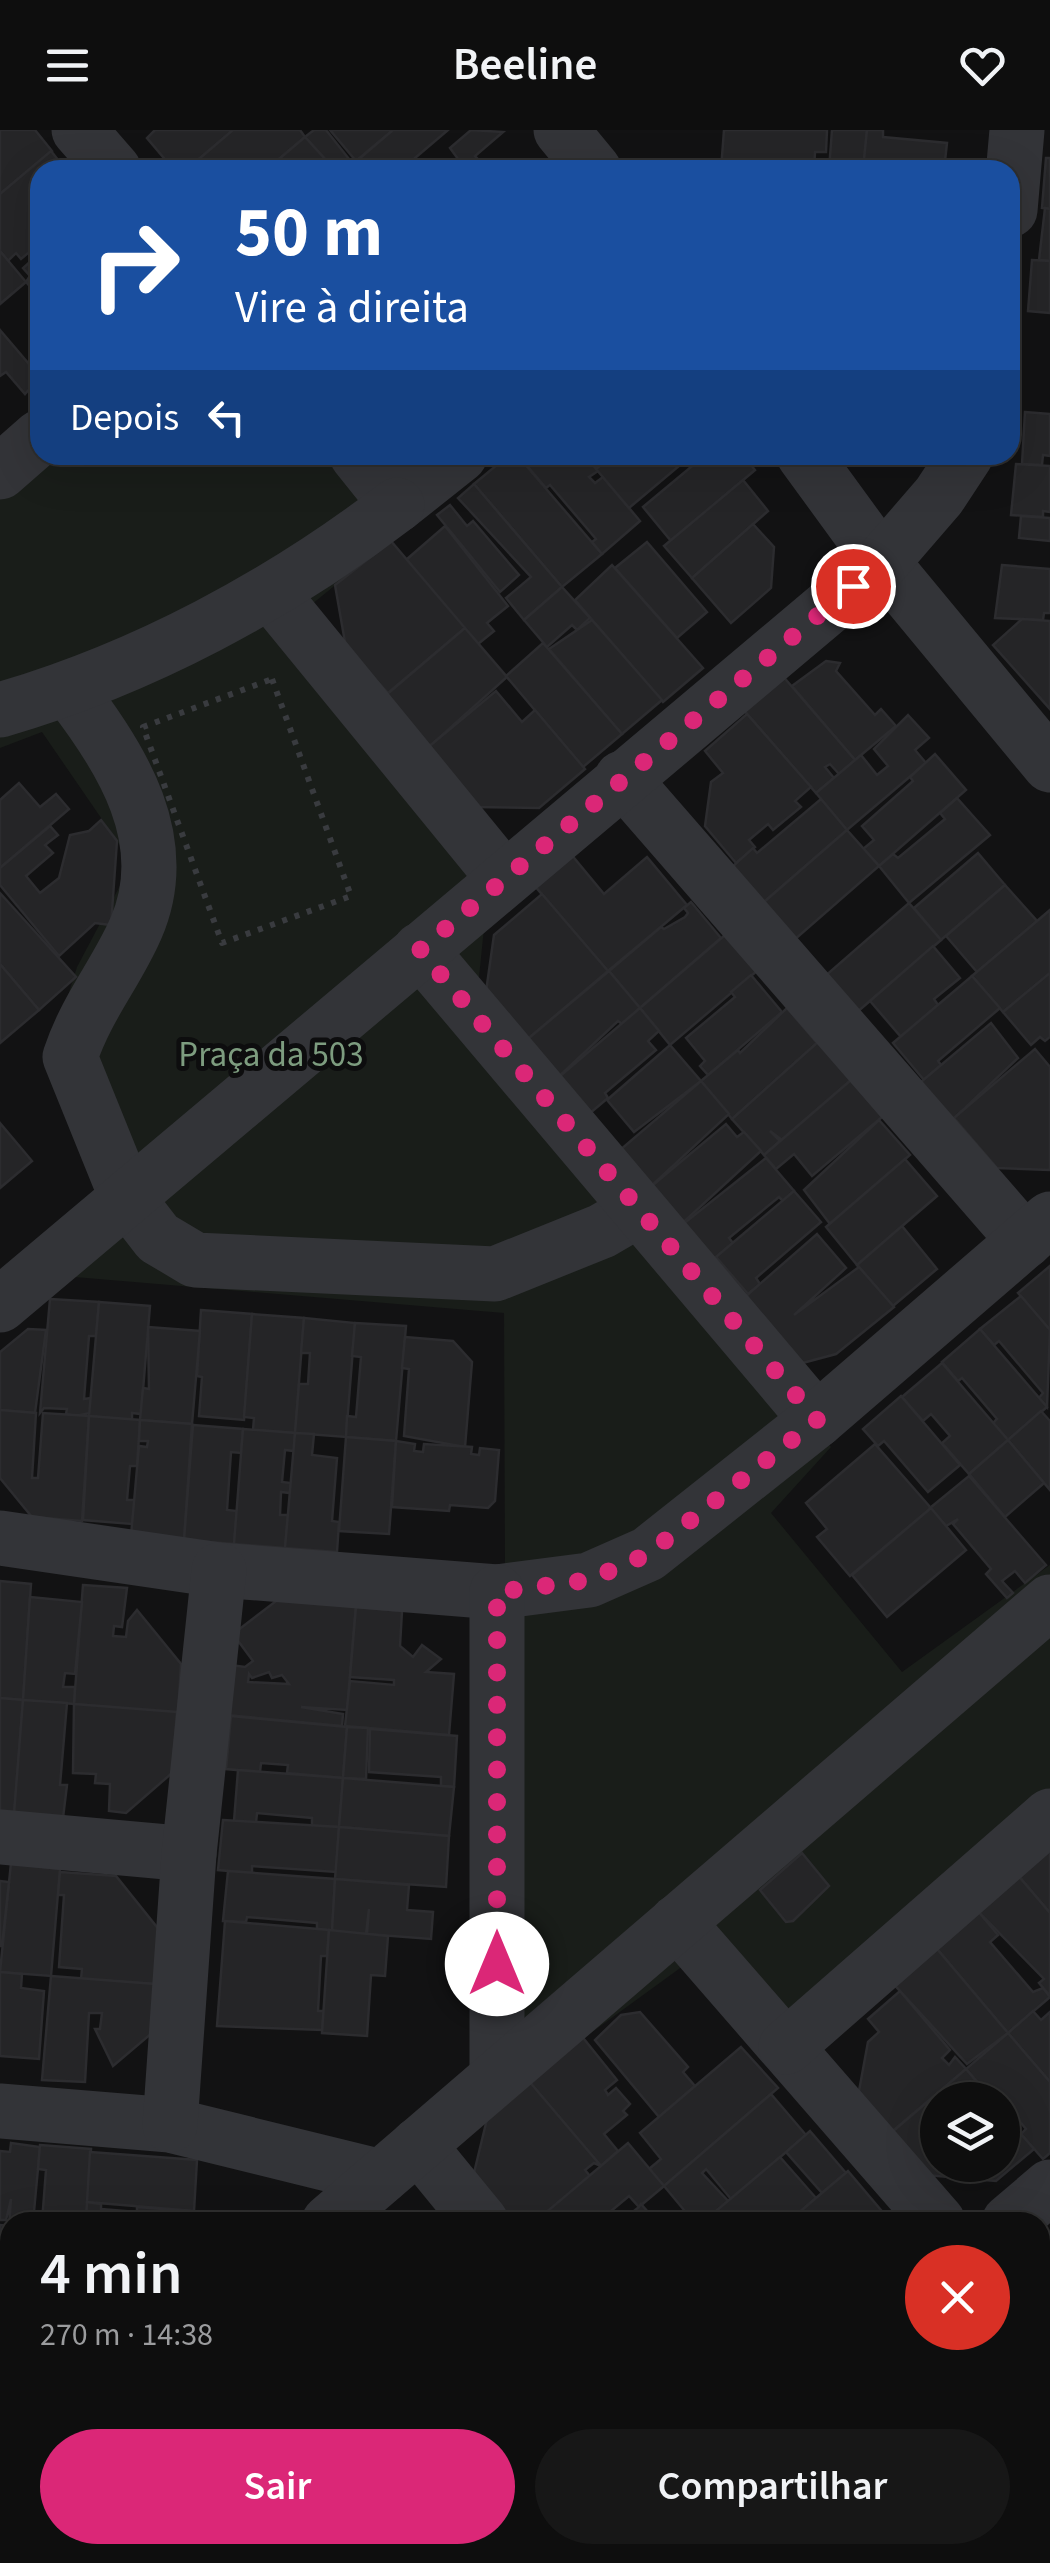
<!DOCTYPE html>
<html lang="pt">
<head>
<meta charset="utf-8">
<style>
	body { margin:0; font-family:"Source Sans 3",sans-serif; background:#171717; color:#f1f3f6; height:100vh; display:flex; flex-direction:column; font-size:38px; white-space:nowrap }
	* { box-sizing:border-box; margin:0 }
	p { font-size:32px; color:#9b9c9e }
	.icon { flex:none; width:55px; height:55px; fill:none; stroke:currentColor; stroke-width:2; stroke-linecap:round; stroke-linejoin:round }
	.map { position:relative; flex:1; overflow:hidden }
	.side { position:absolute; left:0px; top:2082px; width:1050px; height:352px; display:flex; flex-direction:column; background:#0e0e0e; border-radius:30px 30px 0 0; box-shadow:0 10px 40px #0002,0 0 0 2px #2e2e2e }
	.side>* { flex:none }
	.hud { position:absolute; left:30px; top:30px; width:990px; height:305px; border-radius:30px; box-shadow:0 10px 40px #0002,0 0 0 2px #2e2e2e; background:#1a4fa0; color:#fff; overflow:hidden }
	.tools { position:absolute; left:920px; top:1952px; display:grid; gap:20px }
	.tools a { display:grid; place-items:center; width:100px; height:100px; border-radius:50%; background:#0e0e0e; box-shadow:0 10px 40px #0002,0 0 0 2px #2e2e2e; font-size:50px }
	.pin { position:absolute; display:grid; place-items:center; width:85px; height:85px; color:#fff; margin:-42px; border:5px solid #fff; border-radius:50%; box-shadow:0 2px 10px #0007 }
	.me { position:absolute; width:110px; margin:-55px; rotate:0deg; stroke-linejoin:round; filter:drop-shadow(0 0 8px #0008) }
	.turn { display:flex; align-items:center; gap:35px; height:210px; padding:0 40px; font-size:45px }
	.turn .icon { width:130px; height:130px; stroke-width:2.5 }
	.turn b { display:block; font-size:70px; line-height:85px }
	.then { display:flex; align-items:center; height:95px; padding:0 40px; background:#0003; gap:20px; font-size:38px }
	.round { display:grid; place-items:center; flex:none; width:105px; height:105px; border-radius:52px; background:#171717 }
	.summary { display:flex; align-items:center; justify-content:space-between; height:170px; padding:0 40px }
	h1 { font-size:60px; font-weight:600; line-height:75px }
	.cta { display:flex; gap:20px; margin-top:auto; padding:20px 40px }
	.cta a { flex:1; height:115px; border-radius:60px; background:#db2777; color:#fff; font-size:40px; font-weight:600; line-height:115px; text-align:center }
	.cta a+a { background:#171717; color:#f1f3f6 }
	header { display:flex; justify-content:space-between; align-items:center; height:130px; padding:0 40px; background:#0e0e0e; font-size:45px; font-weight:600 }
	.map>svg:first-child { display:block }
	.built { fill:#1e1e20 }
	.green { fill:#191d19 }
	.building { fill:#252527; stroke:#2c2c2f; stroke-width:2.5; fill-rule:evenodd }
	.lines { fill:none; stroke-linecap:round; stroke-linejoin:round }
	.path { stroke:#393b3f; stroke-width:6; stroke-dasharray:5 8; stroke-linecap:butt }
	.minor { stroke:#333438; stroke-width:55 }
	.route { stroke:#db2777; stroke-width:18; stroke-dasharray:0 32.4 }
	.labels { text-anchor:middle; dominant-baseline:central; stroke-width:10; stroke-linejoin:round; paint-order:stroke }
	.park-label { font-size:35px; fill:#7d9c7f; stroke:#0d0d0e }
</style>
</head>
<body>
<header><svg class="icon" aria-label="menu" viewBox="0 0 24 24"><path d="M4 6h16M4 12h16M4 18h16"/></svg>Beeline<svg class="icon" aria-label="heart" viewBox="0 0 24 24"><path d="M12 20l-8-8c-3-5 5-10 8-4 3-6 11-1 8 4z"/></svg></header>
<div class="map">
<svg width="1050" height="2433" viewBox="0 0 1050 2433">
	<rect width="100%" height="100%" fill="#121213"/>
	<polygon class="built" points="1050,2223 1050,2433 812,2433 821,2425 1040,2425 1040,2231"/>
	<polygon class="green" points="0,323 367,325 420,386 295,488 491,729 475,887 831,1317 771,1383 902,1542 1050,1435 1050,1704 793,1928 694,1828 507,1964 504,1183 15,1142 108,1069 47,932 77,837 132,733 42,602 0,618"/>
	<g class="building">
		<polygon points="0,0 35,0 52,21 0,64"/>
		<polygon points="155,0 233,0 186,40 174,40 147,8"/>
		<polygon points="233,0 300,0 305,7 266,40 186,40"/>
		<polygon points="314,0 326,0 353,34 346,40 335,40 305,7"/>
		<polygon points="330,0 393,0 356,31"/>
		<polygon points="393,0 448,0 415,28 424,40 346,40"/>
		<polygon points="471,0 503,2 475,26 488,40 466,40 450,18"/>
		<polygon points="724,0 827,0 826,22 815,22 814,40 745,35 745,40 721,40"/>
		<polygon points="832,0 867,0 863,40 829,40"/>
		<polygon points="867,0 883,0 883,7 947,13 944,40 863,40"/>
		<polygon points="305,7 335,40 266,40"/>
		<polygon points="51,21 66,40 40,40 40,113 21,129 16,123 8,131 0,121 0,64"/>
		<polygon points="1046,28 1050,28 1050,79 1042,78"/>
		<polygon points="1045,78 1050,79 1050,131 1039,130"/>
		<polygon points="0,121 26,152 0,174"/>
		<polygon points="40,123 40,168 26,152 30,146 23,138"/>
		<polygon points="1032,130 1050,131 1050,183 1028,181"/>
		<polygon points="0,200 40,247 25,264 6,242 0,246"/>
		<polygon points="1025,282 1050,284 1050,326 1043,325 1042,335 1022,334"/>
		<polygon points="509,325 517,325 602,424 562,457 474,354"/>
		<polygon points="530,325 584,325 598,341 589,347 595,353 603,347 640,391 602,424 592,412 596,409 550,355 546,358 523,331"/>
		<polygon points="613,325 692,325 629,378 596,339"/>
		<polygon points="692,325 743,325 755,340 671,411 643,377 697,332"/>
		<polygon points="1016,334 1050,336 1050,382 1043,381 1043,387 1011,385"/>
		<polygon points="743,350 768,381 692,448 664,416"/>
		<polygon points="474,354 562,457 524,490 506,468 531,447 458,368"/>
		<polygon points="450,375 467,396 473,391 519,445 500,462 437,385"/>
		<polygon points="1021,386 1050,388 1050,411 1019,408"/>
		<polygon points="753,394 774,417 771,458 731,493 692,448"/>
		<polygon points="445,396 508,476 487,493 494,501 478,514 406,430"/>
		<polygon points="391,411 465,498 388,563 346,518 335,455"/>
		<polygon points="647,412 707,482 677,508 615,438"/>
		<polygon points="612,435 703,538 663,572 575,470"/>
		<polygon points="1002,435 1050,439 1050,483 1044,483 1043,490 995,488"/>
		<polygon points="562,457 590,488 577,500 572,495 547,517 524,490"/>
		<polygon points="1022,489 1050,491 1050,579 993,515"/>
		<polygon points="592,490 662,570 622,604 549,519"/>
		<polygon points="465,498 507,547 429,617 385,566"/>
		<polygon points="543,513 622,604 583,637 506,546"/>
		<polygon points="826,531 840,533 836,541 875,585 881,579 896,596 855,630 792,556"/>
		<polygon points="781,544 855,630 839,644 830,634 825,637 834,648 816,663 742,578"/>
		<polygon points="496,561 522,592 535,580 585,639 539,678 475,677 426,619"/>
		<polygon points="747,584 811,657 795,671 801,677 773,700 768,694 749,710 755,717 736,733 705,696 711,652 723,643 705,621"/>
		<polygon points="908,585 929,608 915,620 926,633 847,700 816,663 861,625 877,645 888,636 874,619"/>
		<polygon points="935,624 966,660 879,736 863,719 874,710 862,696 913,651 910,647"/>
		<polygon points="19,653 40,677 56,664 69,679 0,738 0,670"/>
		<polygon points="957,668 990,705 909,773 879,736 893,724 898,728 945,689 940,683"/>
		<polygon points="821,669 847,700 764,772 732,737 753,718 757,723"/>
		<polygon points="101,690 117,711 111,795 95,793 59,826 0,755 0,738 50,696 58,705 45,715 53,723 26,746 40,763 59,748 70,705 89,701"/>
		<polygon points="847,700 879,736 793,811 764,772"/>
		<polygon points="570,723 604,764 647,727 687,775 608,841 534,755"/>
		<polygon points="978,723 1005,755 941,810 914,778"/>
		<polygon points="1005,755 1037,791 977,842 946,806"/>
		<polygon points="0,763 76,847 39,880 0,834"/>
		<polygon points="542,764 608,841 517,918 484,876 494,805"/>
		<polygon points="691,772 721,808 640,878 609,841 661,797 664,799 685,787 688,783 684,778"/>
		<polygon points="909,773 941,810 856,883 824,847"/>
		<polygon points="1050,780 1050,843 1003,882 972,846"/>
		<polygon points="725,805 757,841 670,915 640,878"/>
		<polygon points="933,816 960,848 934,869 938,875 901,907 870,871"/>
		<polygon points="0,834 39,880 0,913"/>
		<polygon points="609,841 640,878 622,894 618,891 552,953 517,918"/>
		<polygon points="1050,843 1050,907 1045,911 1040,907 1031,915 1003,882"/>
		<polygon points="751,845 782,882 708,945 700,936 705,931 686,908 735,867 731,862"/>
		<polygon points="972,846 1000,878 938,931 941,935 924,950 893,913"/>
		<polygon points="640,878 659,901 648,911 656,920 605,963 608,968 589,984 559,947"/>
		<polygon points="787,878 817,913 732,989 701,951 738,920 740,923"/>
		<polygon points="991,893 1018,928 947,995 915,957"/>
		<polygon points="818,912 851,950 782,1010 770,1001 780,1011 764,1025 732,989"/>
		<polygon points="670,915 701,951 634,1002 607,970"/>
		<polygon points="1035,919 1050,937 1050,1040 997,1038 954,988"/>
		<polygon points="851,950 882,987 812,1046 794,1024 776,1039 764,1025"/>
		<polygon points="701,951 729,984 647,1060 613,1026"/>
		<polygon points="879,990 910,1025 830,1094 804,1060"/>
		<polygon points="0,993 32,1031 0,1058"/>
		<polygon points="726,994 737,1007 744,1002 761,1021 675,1100 647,1060"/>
		<polygon points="766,1028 794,1061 783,1071 779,1067 729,1108 733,1113 707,1135 677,1099"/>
		<polygon points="905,1029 937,1066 857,1135 826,1097"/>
		<polygon points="794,1061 821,1092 756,1148 760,1154 748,1164 716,1127"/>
		<polygon points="902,1096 937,1139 893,1176 857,1135"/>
		<polygon points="817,1104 846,1138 794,1185 859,1137 894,1177 836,1224 795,1235 745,1167"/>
		<polygon points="1050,1136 1050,1200 1018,1163"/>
		<polygon points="1021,1166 1050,1200 1047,1277 1039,1268 1043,1263 999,1211 994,1215 980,1199"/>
		<polygon points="50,1169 99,1172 96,1206 89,1206 84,1269 91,1268 90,1283 76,1286 66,1284 67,1279 44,1278 40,1283"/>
		<polygon points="99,1172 150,1176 141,1284 132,1283 132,1290 89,1286"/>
		<polygon points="201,1180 252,1184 244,1290 199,1286 202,1247 197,1246"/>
		<polygon points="252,1184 304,1188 295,1303 253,1300 254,1288 244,1287"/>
		<polygon points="304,1188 355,1193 346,1307 295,1303 299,1254 308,1254 310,1223 301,1223"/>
		<polygon points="355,1193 406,1196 396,1311 346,1307 347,1286 356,1287 361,1227 352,1226"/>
		<polygon points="148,1197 200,1201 192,1294 140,1290 143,1258 149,1259"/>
		<polygon points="28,1199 46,1200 35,1283 0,1280 0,1222"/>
		<polygon points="980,1199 1047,1277 1008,1310 993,1293 997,1289 962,1248 958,1251 942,1232"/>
		<polygon points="405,1207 453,1211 472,1232 465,1317 404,1306 409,1239 402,1238"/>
		<polygon points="942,1233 1008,1310 969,1344 942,1313 950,1306 931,1284 923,1291 902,1267"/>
		<polygon points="901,1266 960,1335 928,1362 884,1311 878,1316 863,1299"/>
		<polygon points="0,1280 36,1283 32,1348 38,1348 43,1283 89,1286 82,1391 32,1387 0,1348"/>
		<polygon points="1041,1281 1050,1291 1050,1360 1008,1310"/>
		<polygon points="89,1286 140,1290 137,1336 130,1336 127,1370 135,1370 132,1394 83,1390"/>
		<polygon points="140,1290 192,1294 184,1410 131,1406 139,1316 147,1317 148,1311 139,1311"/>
		<polygon points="193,1295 243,1299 241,1323 231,1322 227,1380 237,1381 234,1414 184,1410"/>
		<polygon points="243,1299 295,1303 294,1321 285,1320 282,1352 291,1353 290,1363 281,1362 280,1385 288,1385 285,1418 234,1414"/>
		<polygon points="295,1303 314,1304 312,1325 337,1328 332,1391 339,1392 337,1422 285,1418"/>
		<polygon points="346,1307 396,1311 389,1404 339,1401"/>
		<polygon points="1008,1310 1044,1353 1005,1387 969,1344"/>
		<polygon points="396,1311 415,1314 414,1321 423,1322 424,1314 472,1317 471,1324 479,1325 480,1318 499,1320 495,1371 488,1378 450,1375 449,1381 392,1377"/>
		<polygon points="875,1314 931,1378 850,1446 817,1407 827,1399 806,1373"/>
		<polygon points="969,1346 1046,1435 1025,1453 1015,1441 1002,1451 1013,1463 1007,1468 986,1444 991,1439 953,1394 958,1389 946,1396 930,1378"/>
		<polygon points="931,1378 966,1420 887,1487 852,1445"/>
		<polygon points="0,1451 31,1454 23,1570 0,1568"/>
		<polygon points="83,1455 127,1458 122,1497 114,1496 113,1506 126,1507 128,1491 137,1480 181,1534 178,1583 74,1574"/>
		<path d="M 284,1465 L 356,1474 L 347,1580 L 301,1577 L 343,1584 L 342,1596 L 226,1585 L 230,1535 L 245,1537 L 253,1531 L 233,1504 ZM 269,1542 L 272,1548 L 282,1545 L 289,1554 L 248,1552 L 249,1544 L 252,1548 Z"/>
		<polygon points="30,1467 82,1472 75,1544 65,1543 63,1557 75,1557 74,1574 23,1570"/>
		<polygon points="356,1477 402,1481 400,1516 413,1527 422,1515 441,1529 426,1542 454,1544 449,1605 345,1596 350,1551 394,1555 394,1550 350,1547"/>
		<polygon points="0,1568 23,1570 14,1685 0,1684"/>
		<polygon points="23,1570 67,1573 60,1655 67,1655 63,1688 14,1684"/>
		<polygon points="74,1574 177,1582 172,1643 126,1683 109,1681 110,1654 95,1653 96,1644 73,1643"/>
		<polygon points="231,1586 347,1597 343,1648 287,1643 288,1635 261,1633 260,1642 226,1639"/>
		<polygon points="347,1597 368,1598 366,1649 343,1648"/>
		<polygon points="370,1599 457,1606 454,1657 441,1656 441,1647 369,1642"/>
		<polygon points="238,1640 343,1648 339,1697 312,1696 312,1688 257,1683 256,1693 234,1691"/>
		<polygon points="343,1648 454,1657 449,1706 339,1697"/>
		<polygon points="223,1690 339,1697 336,1742 252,1736 252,1743 218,1740"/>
		<polygon points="339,1697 449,1706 446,1757 335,1749"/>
		<polygon points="1050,1713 1050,1783 1018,1745"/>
		<polygon points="802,1723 829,1756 793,1791 786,1792 760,1760"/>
		<polygon points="11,1733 60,1739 51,1846 0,1842"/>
		<polygon points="228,1741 335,1749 332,1801 317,1799 317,1793 247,1787 246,1792 223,1791"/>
		<polygon points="60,1742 116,1746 160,1801 155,1854 81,1849 82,1839 59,1837 64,1765 58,1765"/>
		<polygon points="1016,1743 1050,1783 1050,1866 1039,1853 1044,1849 974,1777"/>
		<polygon points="335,1749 409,1755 407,1780 433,1782 431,1809 367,1804 369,1779 366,1804 332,1801"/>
		<polygon points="0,1751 9,1752 2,1816 0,1816"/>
		<polygon points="976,1779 998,1805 990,1812 1033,1862 1043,1858 1050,1867 1008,1903 933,1814"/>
		<polygon points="225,1791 329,1800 327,1826 321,1826 318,1881 324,1881 322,1900 217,1896"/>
		<polygon points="329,1800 388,1806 385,1846 371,1845 367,1906 322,1903"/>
		<polygon points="932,1813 1008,1903 967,1934 889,1849"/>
		<polygon points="0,1842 22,1844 21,1858 44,1861 39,1929 0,1926"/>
		<polygon points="51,1846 155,1854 152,1903 113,1936 95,1899 100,1899 102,1883 89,1883 85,1952 42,1950"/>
		<polygon points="900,1861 950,1920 942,1928 949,1935 955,1927 966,1939 888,2005 859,1961 868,1912 879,1902 868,1889"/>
		<polygon points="1033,1881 1041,1890 1050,1882 1050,1952 1008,1903"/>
		<polygon points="640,1882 688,1937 683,1942 695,1956 659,1987 595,1910 621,1885"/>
		<polygon points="1008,1903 1050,1952 1050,2023 1043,2029 1021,2004 1026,1999 1002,1970 987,1954 982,1957 966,1939"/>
		<polygon points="580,1904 617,1950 605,1960 608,1965 616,1958 630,1974 623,1981 627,1985 604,2004 618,2021 601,2036 527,1949"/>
		<polygon points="741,1917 778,1958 664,2056 649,2039 661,2029 640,2003"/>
		<polygon points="966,1939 992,1970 938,1970 938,2035 1002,2035 1002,1990 1006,1987 1034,2019 996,2051 926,2045 891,2003"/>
		<polygon points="528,1950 601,2036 594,2033 585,2040 590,2046 535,2092 512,2092 474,2043 488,1985"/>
		<polygon points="771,1964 806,2005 731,2069 706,2039 702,2043 728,2071 703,2092 694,2092 664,2056"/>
		<polygon points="810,2001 846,2043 822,2063 786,2022"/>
		<polygon points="11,2013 40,2017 33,2092 10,2092 10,2118 0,2117 0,2095 9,2096 11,2069 6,2090 0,2090 0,2021 10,2022"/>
		<polygon points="628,2013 664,2056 639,2077 629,2066 598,2092 537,2090"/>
		<polygon points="40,2015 91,2019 86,2092 42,2092 46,2040 38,2039"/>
		<polygon points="90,2022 197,2030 194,2081 87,2072"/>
		<polygon points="780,2027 816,2068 788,2092 703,2092"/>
		<polygon points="848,2041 891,2092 788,2092 816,2068"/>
		<polygon points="87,2072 101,2074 101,2079 137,2082 137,2077 201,2082 200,2092 86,2092"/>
		<polygon points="641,2074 655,2090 620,2092 639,2077"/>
		<polygon points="0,2117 10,2118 10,2237 0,2235"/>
		<polygon points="1050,2302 1050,2422 1040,2410 1040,2310"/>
		<polygon points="398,2425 463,2425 454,2433 389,2433"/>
		<polygon points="482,2425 571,2425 574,2428 569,2433 517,2433 511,2426 503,2433 489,2433"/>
		<polygon points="908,2425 931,2425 938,2433 898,2433"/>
		<polygon points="931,2425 975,2425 986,2433 938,2433"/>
	</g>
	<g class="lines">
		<polygon class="path" points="272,549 351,766 222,813 143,597"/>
		<g class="minor">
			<polyline points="79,0 114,40"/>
			<polyline points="561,0 594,40"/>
			<polyline points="1010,80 1017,0"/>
			<polyline points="357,325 397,375 460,325"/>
			<polyline points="804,325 882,432 1050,635"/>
			<polyline points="0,342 40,307"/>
			<polyline points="271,463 504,748"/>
			<path d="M 69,560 C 122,628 174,711 136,798 C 116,844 87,876 70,927 L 127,1068 L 158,1108 L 195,1130 L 495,1144 L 602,1101 L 638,1080"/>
			<path d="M 0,580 C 142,539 280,465 397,375"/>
			<polyline points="622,648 1025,1111"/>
			<polyline points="420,820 817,1290"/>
			<polyline points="0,1175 882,432 939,366 966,325"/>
			<polyline points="0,1408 219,1440 497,1462 589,1450 648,1424 817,1290 1050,1089"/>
			<polyline points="497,1462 497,1945"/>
			<polyline points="0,1707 189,1724"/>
			<polyline points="677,1792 938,2092"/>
			<polyline points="786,1917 1050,1686"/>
			<polyline points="0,1981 170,1995 381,2047"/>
			<polyline points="170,1995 189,1724 219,1440"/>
			<polyline points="418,2015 481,2092"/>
			<polyline points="329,2092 1050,1472"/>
			<polyline points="1009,2092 1050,2057"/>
			<polyline points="1040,2160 1050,2151"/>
			<polyline points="0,2338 10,2333"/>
			<polyline points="300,2425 307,2433"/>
			<polyline points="613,2433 623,2425"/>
			<polyline points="733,2433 742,2425"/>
		</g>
	</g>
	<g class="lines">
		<polyline class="route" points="497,1834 497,1462 589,1450 648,1424 817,1290 420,820 853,456"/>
	</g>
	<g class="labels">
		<g class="park-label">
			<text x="271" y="925">Praça da 503</text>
		</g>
	</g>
</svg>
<div class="tools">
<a><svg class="icon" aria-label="layers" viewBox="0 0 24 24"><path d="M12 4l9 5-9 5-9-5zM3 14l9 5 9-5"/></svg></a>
</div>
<div class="pin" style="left:853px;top:456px;background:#d93025"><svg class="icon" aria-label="arrive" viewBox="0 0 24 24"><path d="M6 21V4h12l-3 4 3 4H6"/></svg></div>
<svg class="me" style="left:497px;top:1834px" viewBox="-20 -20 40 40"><circle r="19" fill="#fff"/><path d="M0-13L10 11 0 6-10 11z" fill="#db2777"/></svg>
<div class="hud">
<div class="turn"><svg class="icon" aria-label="right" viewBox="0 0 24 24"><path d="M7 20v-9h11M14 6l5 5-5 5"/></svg><div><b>50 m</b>Vire à direita</div></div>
<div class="then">Depois<svg class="icon" aria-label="left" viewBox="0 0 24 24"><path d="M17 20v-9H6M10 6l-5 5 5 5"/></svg></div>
</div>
<section class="side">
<div class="summary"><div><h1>4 min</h1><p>270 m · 14:38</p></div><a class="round" style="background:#d93025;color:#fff"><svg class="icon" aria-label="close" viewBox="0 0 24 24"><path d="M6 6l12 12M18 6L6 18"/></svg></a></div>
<div class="cta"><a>Sair</a><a>Compartilhar</a></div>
</section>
</div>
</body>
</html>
